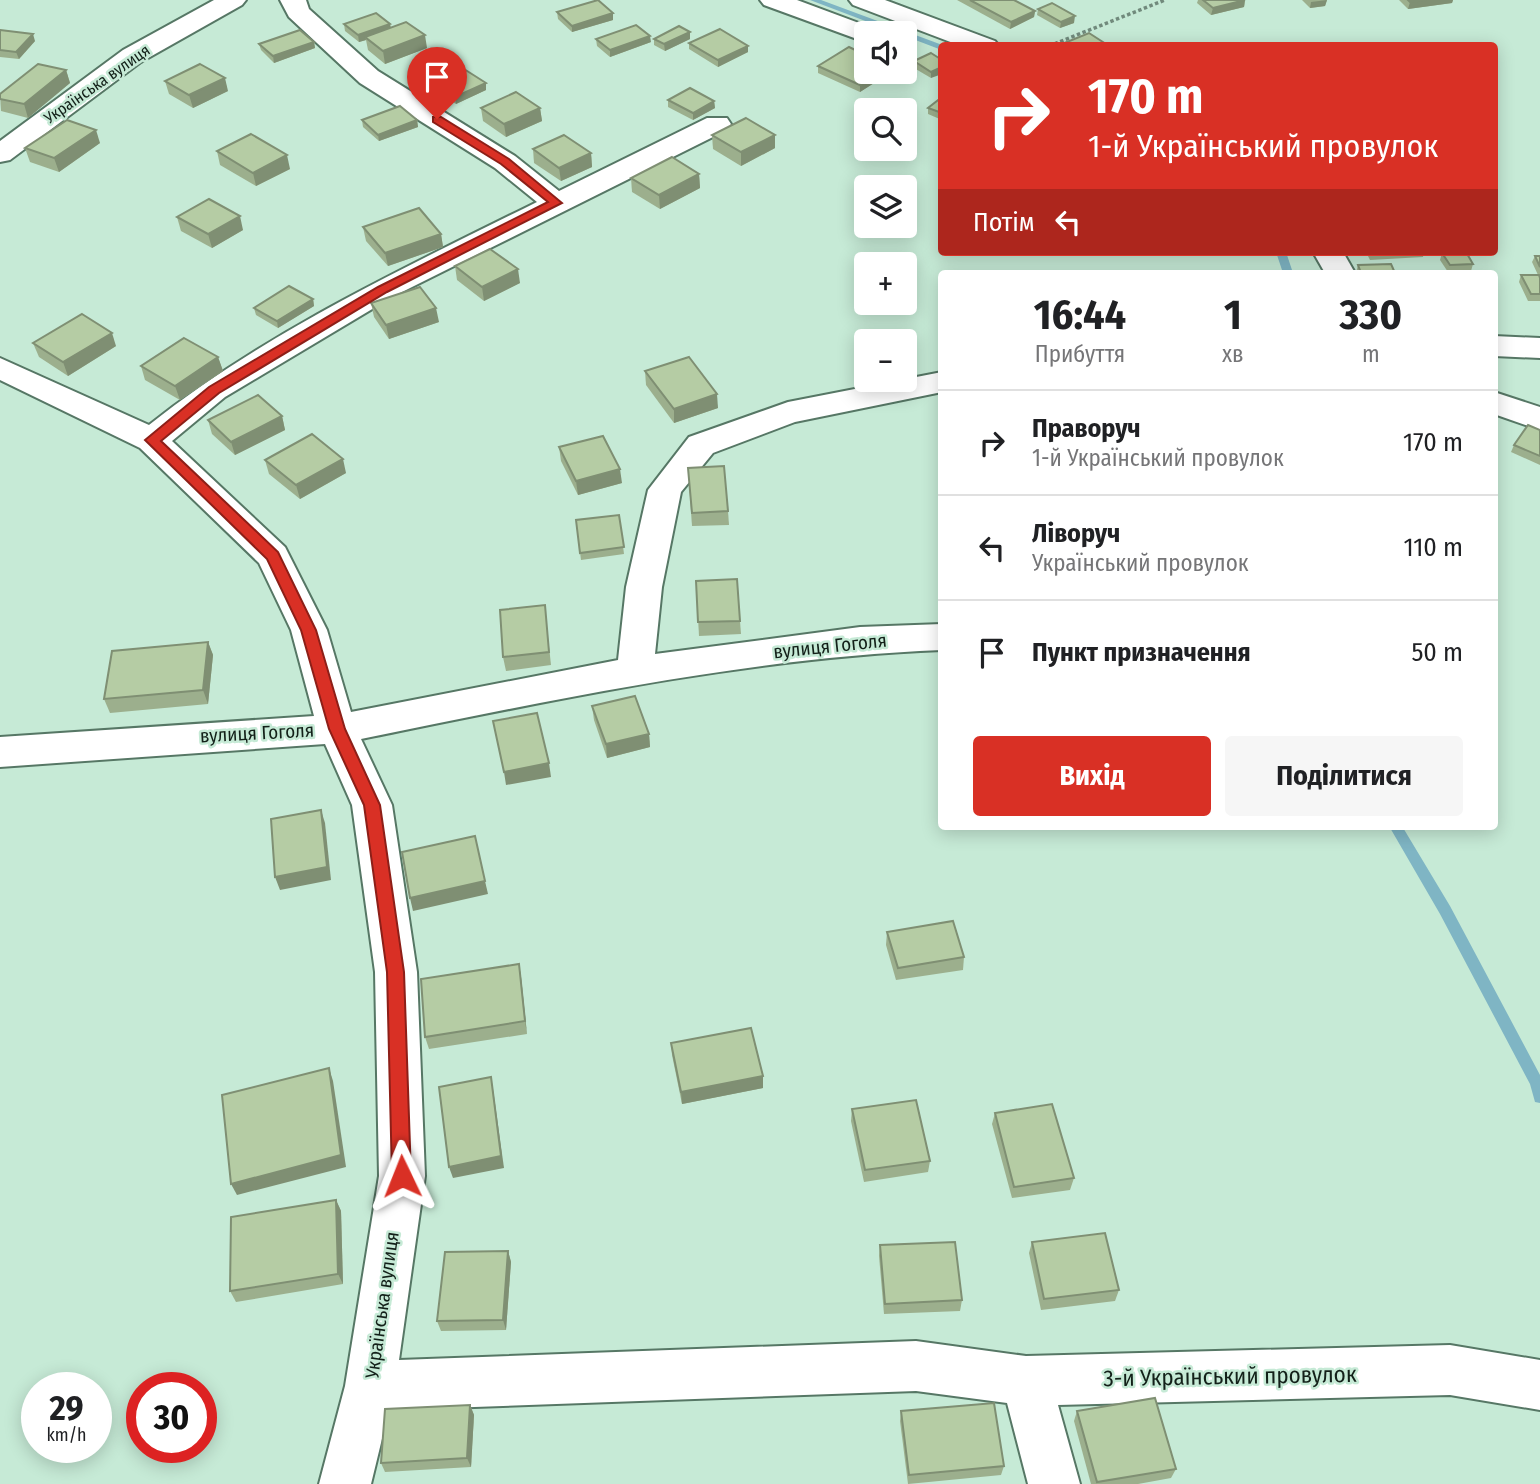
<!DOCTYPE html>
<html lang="uk">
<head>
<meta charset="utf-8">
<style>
	body { margin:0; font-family:"Fira Sans Condensed",sans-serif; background:#f6f6f6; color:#202124; height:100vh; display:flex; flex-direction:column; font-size:26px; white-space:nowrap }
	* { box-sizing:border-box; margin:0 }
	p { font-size:23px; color:#757577 }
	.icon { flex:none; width:38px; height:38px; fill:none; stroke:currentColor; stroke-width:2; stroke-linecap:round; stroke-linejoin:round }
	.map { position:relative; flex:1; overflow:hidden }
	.sheet { position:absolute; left:938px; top:270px; width:560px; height:560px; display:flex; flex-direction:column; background:#fff; border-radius:7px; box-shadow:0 4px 18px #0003 }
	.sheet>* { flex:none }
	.hud { position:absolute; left:938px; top:42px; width:560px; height:214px; border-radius:7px; box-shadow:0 4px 18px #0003; background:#d93025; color:#fff; overflow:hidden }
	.controls { position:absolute; left:854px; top:21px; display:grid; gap:14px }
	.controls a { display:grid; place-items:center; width:63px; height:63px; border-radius:7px; background:#fff; box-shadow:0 4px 18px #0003; font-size:35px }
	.speed { position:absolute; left:21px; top:1372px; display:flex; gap:14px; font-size:35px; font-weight:700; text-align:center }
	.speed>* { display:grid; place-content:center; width:91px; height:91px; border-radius:50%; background:#fff; box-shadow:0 4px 18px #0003; line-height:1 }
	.speed small { font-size:18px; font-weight:400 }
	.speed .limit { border:10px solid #d22; background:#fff; color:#111 }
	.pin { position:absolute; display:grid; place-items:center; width:60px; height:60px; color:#fff; margin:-72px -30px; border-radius:50% 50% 50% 0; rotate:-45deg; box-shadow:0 0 7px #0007 }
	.pin .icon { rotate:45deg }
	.me { position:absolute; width:77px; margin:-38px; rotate:358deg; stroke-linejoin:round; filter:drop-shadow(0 0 5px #0008) }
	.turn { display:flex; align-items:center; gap:24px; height:147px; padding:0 35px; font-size:32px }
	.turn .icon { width:91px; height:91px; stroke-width:2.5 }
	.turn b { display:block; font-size:49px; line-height:60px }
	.then { display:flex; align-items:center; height:66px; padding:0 35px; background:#0003; gap:14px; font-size:26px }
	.eta { display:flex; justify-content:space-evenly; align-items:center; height:119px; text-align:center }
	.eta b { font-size:42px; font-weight:700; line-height:49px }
	.primary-button { display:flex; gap:14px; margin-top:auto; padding:14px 35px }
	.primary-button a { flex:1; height:80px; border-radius:7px; background:#d93025; color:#fff; font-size:28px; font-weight:700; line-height:80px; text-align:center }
	.primary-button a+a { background:#f6f6f6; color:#202124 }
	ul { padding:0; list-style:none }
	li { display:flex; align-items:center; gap:21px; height:105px; padding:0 35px; border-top:2px solid #e0e0e0 }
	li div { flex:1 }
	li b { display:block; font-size:26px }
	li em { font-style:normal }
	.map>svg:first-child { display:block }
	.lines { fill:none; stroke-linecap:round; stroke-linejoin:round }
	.stream { fill:#7fb5c4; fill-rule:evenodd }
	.street-casing { stroke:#567765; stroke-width:4 }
	.path { stroke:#718a7c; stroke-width:3.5; stroke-dasharray:3.5 2.5; stroke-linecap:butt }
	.street { fill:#fff; fill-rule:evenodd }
	.wall { fill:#9caf8d }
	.shaded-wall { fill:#7f8f73 }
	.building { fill:#b5cca4; stroke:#7f8f73; stroke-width:2 }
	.route { fill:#d93025; stroke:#8d1f18; stroke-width:2 }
	.labels { text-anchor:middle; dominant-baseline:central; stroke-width:5; stroke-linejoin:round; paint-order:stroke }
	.far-street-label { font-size:16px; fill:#132019; stroke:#c6ead6 }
	.street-label { font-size:19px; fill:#132019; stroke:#c6ead6 }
	.near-street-label { font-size:23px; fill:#132019; stroke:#c6ead6 }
</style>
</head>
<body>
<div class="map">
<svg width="1540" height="1484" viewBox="0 0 1540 1484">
	<rect width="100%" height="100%" fill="#c6ead6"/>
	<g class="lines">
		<g class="stream">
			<polygon points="810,0 821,0 945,46 942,46 942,49 939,49 905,36 905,33 897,33"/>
			<polygon points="1276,252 1286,252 1293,273 1283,273"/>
			<polygon points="1389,826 1402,826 1450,906 1540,1075 1540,1103 1535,1102 1530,1084 1440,914"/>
		</g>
		<g class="street-casing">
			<g id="street">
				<polygon points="214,0 246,0 242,5 141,62 10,160 0,162 0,141 123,50"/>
				<path d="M 280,0 L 306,0 L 309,9 L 378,71 L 515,156 L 559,191 L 707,118 L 727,118 L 731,124 L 727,130 L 394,296 L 225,397 L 172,441 L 285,547 L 327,630 L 351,712 L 618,660 L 626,587 L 648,490 L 689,437 L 788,402 L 942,372 L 942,392 L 795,422 L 713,453 L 681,492 L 662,587 L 655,654 L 860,627 L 942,624 L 942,650 C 745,658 553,700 361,739 L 392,805 L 417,972 L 425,1176 L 399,1360 L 916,1341 L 1026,1356 L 1450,1345 L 1540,1360 L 1540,1410 L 1450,1395 L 1058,1405 L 1080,1484 L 1028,1484 L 1007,1403 L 916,1391 L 389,1410 L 371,1484 L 319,1484 L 345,1386 L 379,1176 L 375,972 L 352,805 L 325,744 L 0,767 L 0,737 L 314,716 L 291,630 L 259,563 L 140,448 L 0,380 L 0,358 L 149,425 C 266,332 404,268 537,202 L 495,168 L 360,83 L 289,17 Z"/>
				<polygon points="760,0 797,0 875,29 878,33 866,33 866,42 857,39 764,5"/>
				<polygon points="849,0 885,0 995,41 999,46 961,46 853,5"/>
				<polygon points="1313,252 1343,252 1355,273 1325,273"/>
				<polygon points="1494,336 1540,338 1540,358 1494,356"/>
				<polygon points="1494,392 1540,407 1540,430 1494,414"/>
			</g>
		</g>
		<polyline class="path" points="1049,46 1165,0"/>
		<use href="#street" class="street"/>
	</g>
	<g class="wall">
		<polygon points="957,0 1014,0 1035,11 1034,17 1010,29"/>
		<polygon points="1198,0 1245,0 1244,7 1211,15 1197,3"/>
		<polygon points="1302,0 1327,0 1325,6 1310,8"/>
		<polygon points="1399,0 1453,0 1452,3 1408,9"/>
		<polygon points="1038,9 1074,23 1060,28 1037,15"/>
		<polygon points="557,12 613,13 613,20 572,32 558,19"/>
		<polygon points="344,24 390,24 391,28 427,48 385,64 368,50 366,40 359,42 345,31"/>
		<polygon points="0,30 35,41 19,59 0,57"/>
		<polygon points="690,32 690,39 665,51 654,45 654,39"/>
		<polygon points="596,39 651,42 610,57 597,46"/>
		<polygon points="314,42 315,48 274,63 261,50 259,44"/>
		<polygon points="689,43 748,46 748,52 718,67 689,49"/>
		<polygon points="942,60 931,78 914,68 914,61"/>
		<polygon points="818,66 866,72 891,72 890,73 860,92 818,73"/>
		<polygon points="66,70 70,83 28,118 1,111 0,94"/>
		<polygon points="165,81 228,91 193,108 169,94"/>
		<polygon points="433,83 486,90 456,104 434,90"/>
		<polygon points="942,97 942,120 928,114 928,108"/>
		<polygon points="668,100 714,101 715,108 693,120 668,107"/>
		<polygon points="481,108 540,108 542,121 506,137 483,121"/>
		<polygon points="362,120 417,120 418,127 379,141 363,127"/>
		<polygon points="712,135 775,148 741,166 713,149"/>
		<polygon points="100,143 59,172 30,162 25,148"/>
		<polygon points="533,149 591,153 592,167 561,181 534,163"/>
		<polygon points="217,151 290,169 256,186 220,165"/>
		<polygon points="699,174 700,188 660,209 632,192 631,178"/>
		<polygon points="177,217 243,230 212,248 181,231"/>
		<polygon points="363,227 441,234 443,247 388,266 366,241"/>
		<polygon points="1366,252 1424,252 1423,257 1370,260"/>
		<polygon points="1442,253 1473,264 1471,271 1448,272 1440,260"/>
		<polygon points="1535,256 1540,256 1540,301 1528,301 1519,282 1521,275 1538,275 1532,262"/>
		<polygon points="1358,265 1395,273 1356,273"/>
		<polygon points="455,266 520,283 484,301 457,280"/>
		<polygon points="313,299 314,306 278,328 256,315 254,308"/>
		<polygon points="371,303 439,322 389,339 374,317"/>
		<polygon points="33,343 116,346 68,376 39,357"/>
		<polygon points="218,357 223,371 180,400 145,380 141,366"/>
		<polygon points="645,371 718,408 674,423 646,385"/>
		<polygon points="282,416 285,430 235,455 212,434 208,420"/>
		<polygon points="1540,430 1540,465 1511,452 1514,445"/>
		<polygon points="559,447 622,483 578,495 561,461"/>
		<polygon points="265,460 346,473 300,499 269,474"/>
		<polygon points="688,468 728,511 729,525 692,526"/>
		<polygon points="619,515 624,554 581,560 576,520"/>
		<polygon points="696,581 740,621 741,634 699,636"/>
		<polygon points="546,618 551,665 506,671 503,657"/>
		<polygon points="208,642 213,655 208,704 110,713 104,699"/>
		<polygon points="592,706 649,734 650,747 607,758 594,720"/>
		<polygon points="887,932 964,957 963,970 896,980 886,945"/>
		<polygon points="519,964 521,977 527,1034 429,1049 425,1037"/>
		<polygon points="671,1043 763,1076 763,1088 682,1104 672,1055"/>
		<polygon points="852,1109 930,1161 928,1172 864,1182 851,1121"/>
		<polygon points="995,1113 1074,1178 1070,1190 1012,1198 992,1124"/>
		<polygon points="336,1200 341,1211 343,1284 236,1302 230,1291"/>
		<polygon points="1032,1242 1119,1290 1115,1301 1041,1310 1029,1253"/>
		<polygon points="880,1245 962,1300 960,1311 884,1314 879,1256"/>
		<polygon points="508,1251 511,1262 506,1330 441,1331 437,1321"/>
		<polygon points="470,1405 474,1415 471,1467 385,1472 381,1463"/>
		<polygon points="901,1411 1004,1466 1001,1475 908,1484 900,1421"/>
		<polygon points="1077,1411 1176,1469 1171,1478 1138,1484 1091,1484 1074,1421"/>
	</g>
	<g class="shaded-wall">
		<polygon points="1245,0 1244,7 1211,15 1213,8"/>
		<polygon points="1327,0 1325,6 1310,8 1311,2"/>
		<polygon points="1426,0 1453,0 1452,3 1408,9 1410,2"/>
		<polygon points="1035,11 1034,17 1010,29 1011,22"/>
		<polygon points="613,13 613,20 572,32 572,26"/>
		<polygon points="1075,16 1074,23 1060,28 1061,22"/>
		<polygon points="390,24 391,30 365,37 366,40 359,42 358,35"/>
		<polygon points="690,32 690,39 665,51 664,44"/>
		<polygon points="33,34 35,41 19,59 16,52"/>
		<polygon points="425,35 427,48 385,64 383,51"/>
		<polygon points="650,36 651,42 610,57 610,50"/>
		<polygon points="314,42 315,48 274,63 273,56"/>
		<polygon points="748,46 748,52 718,67 718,60"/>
		<polygon points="942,67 942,74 931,78 931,72"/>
		<polygon points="66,70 70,83 28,118 24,104"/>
		<polygon points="882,72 891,72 860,92 860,85"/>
		<polygon points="225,78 228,91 193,108 189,95"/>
		<polygon points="486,83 486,90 456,104 455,97"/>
		<polygon points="714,101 715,108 693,120 693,113"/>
		<polygon points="540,108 542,121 506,137 504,124"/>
		<polygon points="417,120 418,127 379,141 378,135"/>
		<polygon points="96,130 100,143 59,172 54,158"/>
		<polygon points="775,135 775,148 741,166 741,152"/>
		<polygon points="591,153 592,167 561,181 559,168"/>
		<polygon points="287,155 290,169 256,186 253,173"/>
		<polygon points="699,174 700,188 660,209 659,195"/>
		<polygon points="240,216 243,230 212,248 208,234"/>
		<polygon points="441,234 443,247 388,266 385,253"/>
		<polygon points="518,269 520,283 484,301 482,287"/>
		<polygon points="313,299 314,306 278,328 277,321"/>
		<polygon points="436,308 439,322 389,339 386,325"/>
		<polygon points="112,333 116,346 68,376 63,362"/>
		<polygon points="218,357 223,371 180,400 175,386"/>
		<polygon points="717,394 718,408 674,423 674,409"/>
		<polygon points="282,416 285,430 235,455 231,442"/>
		<polygon points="343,459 346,473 300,499 296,485"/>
		<polygon points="620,469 622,483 578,495 576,481"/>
		<polygon points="208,642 213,655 208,704 203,690"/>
		<polygon points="649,734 650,747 607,758 606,744"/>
		<polygon points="549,763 551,777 506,785 504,772"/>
		<polygon points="321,810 325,823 331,880 280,890 275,877"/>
		<polygon points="485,881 488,894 413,911 410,898"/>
		<polygon points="519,964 521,977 527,1034 525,1021"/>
		<polygon points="329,1068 333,1081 346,1167 237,1195 231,1184"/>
		<polygon points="763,1076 763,1088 682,1104 681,1092"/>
		<polygon points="491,1077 493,1089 504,1168 453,1178 449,1167"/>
		<polygon points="336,1200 341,1211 343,1284 338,1274"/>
		<polygon points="508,1251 511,1262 506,1330 503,1320"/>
		<polygon points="470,1405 474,1415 471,1467 467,1458"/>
	</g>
	<g class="building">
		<polygon points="598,0 613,13 572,26 557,12"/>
		<polygon points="970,0 1014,0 1035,11 1011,22"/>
		<polygon points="1203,0 1245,0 1213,8"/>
		<polygon points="1408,0 1426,0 1410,2"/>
		<polygon points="1052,3 1075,16 1061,22 1038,9"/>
		<polygon points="376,13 390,24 358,35 344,24"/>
		<polygon points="406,22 425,35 383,51 365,37"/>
		<polygon points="636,25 650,36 610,50 596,39"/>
		<polygon points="679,26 690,32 664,44 654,39"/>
		<polygon points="720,29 748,46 718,60 689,43"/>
		<polygon points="0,30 33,34 16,52 0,50"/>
		<polygon points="300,30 314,42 273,56 259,44"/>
		<polygon points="1089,33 1109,46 1057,46"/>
		<polygon points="849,47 866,55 866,72 882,72 860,85 818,66"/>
		<polygon points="931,53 942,60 942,67 931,72 914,61"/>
		<polygon points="38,64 66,70 24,104 0,99 0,94"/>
		<polygon points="200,64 225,78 189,95 165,81"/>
		<polygon points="464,69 486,83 455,97 433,83"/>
		<polygon points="690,88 714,101 693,113 668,100"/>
		<polygon points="516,92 540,108 504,124 481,108"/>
		<polygon points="942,97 942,113 928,108"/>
		<polygon points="400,106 417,120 378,135 362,120"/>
		<polygon points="746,118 775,135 741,152 712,135"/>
		<polygon points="67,120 96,130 54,158 25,148"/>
		<polygon points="251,134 287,155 253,173 217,151"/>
		<polygon points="564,135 591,153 559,168 533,149"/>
		<polygon points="672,157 699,174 659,195 631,178"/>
		<polygon points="209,199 240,216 208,234 177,217"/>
		<polygon points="419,208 441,234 385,253 363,227"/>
		<polygon points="490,249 518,269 482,287 455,266"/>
		<polygon points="1466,252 1473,264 1450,265 1442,253"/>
		<polygon points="1535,256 1540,256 1540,267"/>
		<polygon points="1391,264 1395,273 1361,273 1358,265"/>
		<polygon points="1521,275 1539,275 1540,278 1540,294 1531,294"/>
		<polygon points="289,286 313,299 277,321 254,308"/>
		<polygon points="420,287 436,308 386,325 371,303"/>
		<polygon points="82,314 112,333 63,362 33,343"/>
		<polygon points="184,338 218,357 175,386 141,366"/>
		<polygon points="689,357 717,394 674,409 645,371"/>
		<polygon points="258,395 282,416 231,442 208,420"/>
		<polygon points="1528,425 1540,430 1540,456 1514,445"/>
		<polygon points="312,434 343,459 296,485 265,460"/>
		<polygon points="603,436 620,469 576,481 559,447"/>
		<polygon points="724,466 728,511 692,513 688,468"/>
		<polygon points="619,515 624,547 580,553 576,520"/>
		<polygon points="737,579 740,621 698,622 696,581"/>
		<polygon points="545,605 549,652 503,657 500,610"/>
		<polygon points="208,642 203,690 104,699 112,651"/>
		<polygon points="635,696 649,734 606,744 592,706"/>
		<polygon points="537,713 549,763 504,772 493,721"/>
		<polygon points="321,810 327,867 275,877 271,819"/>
		<polygon points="475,836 485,881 410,898 402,852"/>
		<polygon points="953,921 964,957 898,968 887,932"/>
		<polygon points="519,964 525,1021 425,1037 421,979"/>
		<polygon points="751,1028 763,1076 681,1092 671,1043"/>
		<polygon points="329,1068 341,1155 231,1184 222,1095"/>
		<polygon points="491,1077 501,1156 449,1167 439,1087"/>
		<polygon points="916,1100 930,1161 865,1170 852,1109"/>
		<polygon points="1052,1104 1074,1178 1014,1187 995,1113"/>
		<polygon points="336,1200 338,1274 230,1291 231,1217"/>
		<polygon points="1105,1233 1119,1290 1044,1299 1032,1242"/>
		<polygon points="955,1242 962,1300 885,1304 880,1245"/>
		<polygon points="508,1251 503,1320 437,1321 445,1252"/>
		<polygon points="1155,1398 1176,1469 1097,1482 1077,1411"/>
		<polygon points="994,1403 1004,1466 909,1475 901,1411"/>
		<polygon points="470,1405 467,1458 381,1463 385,1409"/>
	</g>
	<polygon class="route" points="433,117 441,117 509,159 562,203 387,292 219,393 161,441 278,552 316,630 345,729 380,805 404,972 411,1176 408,1182 402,1184 395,1182 392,1176 387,972 364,805 329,729 301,630 267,559 145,440 209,387 378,287 548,202 501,164 433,122"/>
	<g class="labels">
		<g class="far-street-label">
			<text transform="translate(97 84) rotate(-35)">Українська вулиця</text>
		</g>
		<g class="street-label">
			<text transform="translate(830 646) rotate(-6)">вулиця Гоголя</text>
			<text transform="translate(257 733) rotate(-3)">вулиця Гоголя</text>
			<text transform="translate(382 1305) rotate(-82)">Українська вулиця</text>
		</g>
		<g class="near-street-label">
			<text transform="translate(1230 1376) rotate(-1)">3-й Український провулок</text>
		</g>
	</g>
</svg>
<div class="controls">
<a><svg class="icon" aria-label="sound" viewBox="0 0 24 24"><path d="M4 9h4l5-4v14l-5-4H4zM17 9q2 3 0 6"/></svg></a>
<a><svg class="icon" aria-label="search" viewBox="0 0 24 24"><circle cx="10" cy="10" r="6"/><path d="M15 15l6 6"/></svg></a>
<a><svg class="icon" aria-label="layers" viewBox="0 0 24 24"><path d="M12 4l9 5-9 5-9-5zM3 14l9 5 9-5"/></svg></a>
<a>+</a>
<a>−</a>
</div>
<div class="speed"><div>29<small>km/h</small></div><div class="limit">30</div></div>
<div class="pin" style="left:437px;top:119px;background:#d93025"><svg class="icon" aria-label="arrive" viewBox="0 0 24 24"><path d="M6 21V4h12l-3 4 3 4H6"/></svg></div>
<svg class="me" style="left:402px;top:1176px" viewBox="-20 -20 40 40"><path d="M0-17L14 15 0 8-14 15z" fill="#d93025" stroke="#fff" stroke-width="4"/></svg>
<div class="hud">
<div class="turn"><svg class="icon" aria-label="right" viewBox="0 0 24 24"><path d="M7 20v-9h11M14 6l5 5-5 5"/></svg><div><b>170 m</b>1-й Український провулок</div></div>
<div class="then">Потім<svg class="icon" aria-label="left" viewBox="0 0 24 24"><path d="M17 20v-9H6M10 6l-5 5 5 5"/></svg></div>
</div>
<section class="sheet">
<div class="eta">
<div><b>16:44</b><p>Прибуття</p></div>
<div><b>1</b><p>хв</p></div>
<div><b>330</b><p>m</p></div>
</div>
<ul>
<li><svg class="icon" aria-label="right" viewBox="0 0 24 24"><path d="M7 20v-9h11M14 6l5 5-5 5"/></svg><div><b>Праворуч</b><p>1-й Український провулок</p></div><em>170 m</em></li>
<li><svg class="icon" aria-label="left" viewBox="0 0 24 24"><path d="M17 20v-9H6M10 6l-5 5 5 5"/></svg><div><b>Ліворуч</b><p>Український провулок</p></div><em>110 m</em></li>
<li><svg class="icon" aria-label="arrive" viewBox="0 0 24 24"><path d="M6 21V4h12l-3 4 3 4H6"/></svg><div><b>Пункт призначення</b></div><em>50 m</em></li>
</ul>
<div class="primary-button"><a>Вихід</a><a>Поділитися</a></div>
</section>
</div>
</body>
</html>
